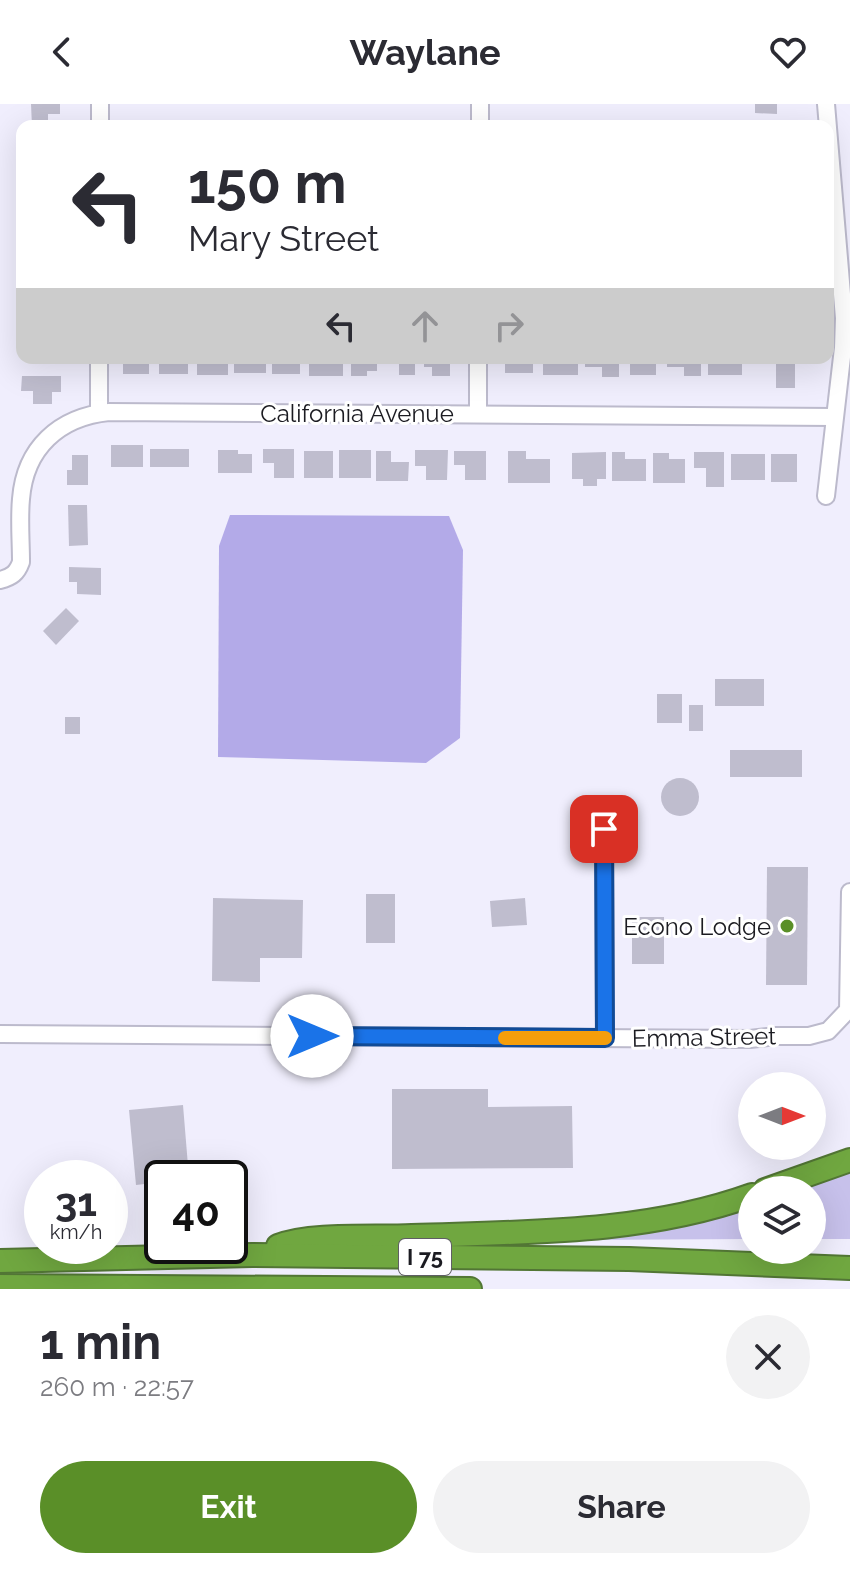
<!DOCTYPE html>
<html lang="en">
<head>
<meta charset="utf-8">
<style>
	body { margin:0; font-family:Raleway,sans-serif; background:#f2f2f3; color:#2b2b33; height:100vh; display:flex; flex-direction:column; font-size:30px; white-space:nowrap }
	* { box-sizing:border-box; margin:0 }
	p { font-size:26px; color:#7c7c81 }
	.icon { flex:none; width:44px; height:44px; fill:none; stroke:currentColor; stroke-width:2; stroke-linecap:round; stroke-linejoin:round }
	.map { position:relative; height:1185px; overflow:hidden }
	.drawer { display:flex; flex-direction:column; background:#fff; flex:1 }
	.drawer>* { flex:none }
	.banner { position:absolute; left:16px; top:16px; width:818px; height:244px; border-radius:16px; box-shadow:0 8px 32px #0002; background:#fff; color:#2b2b33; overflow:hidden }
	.needle { width:52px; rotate:90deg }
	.tools { position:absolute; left:738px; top:968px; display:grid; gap:16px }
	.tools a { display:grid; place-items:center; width:88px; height:88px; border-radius:50%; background:#fff; box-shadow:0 8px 32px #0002; font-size:40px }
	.speed { position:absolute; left:24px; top:1056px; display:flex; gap:16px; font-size:40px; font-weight:700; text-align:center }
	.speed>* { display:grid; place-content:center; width:104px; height:104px; border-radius:50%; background:#fff; box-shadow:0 8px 32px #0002; line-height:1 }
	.speed small { font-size:20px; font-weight:400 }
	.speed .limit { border:4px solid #111; border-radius:12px; background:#fff; color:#111 }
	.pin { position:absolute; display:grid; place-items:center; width:68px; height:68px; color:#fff; margin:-34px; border-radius:16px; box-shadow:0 4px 12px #0006 }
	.me { position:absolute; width:88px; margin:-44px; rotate:90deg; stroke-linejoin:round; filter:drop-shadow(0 0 6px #0008) }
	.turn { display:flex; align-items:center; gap:28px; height:168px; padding:0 40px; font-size:36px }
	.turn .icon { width:104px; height:104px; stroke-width:2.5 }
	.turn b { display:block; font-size:56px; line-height:68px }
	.lanes { display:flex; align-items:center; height:76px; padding:0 40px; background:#0003; justify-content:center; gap:40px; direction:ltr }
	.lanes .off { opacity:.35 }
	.round { display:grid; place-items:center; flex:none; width:84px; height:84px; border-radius:42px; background:#f2f2f3 }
	.summary { display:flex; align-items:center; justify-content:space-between; height:136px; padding:0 40px }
	h1 { font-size:48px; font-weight:700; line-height:60px }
	.cta { display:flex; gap:16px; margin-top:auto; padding:16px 40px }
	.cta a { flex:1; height:92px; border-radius:48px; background:#5a8f28; color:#fff; font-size:32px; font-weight:700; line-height:92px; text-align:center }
	.cta a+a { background:#f2f2f3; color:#2b2b33 }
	header { display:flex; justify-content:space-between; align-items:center; height:104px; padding:0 40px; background:#fff; font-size:36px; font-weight:700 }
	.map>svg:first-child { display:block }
	.green { fill:#c7c1eb }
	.water { fill:#b3aae8 }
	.building { fill:#bfbdce }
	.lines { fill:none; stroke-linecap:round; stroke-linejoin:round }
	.minor-casing { stroke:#bcbacc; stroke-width:20 }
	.highway-casing { stroke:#527635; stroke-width:26 }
	.minor { stroke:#fff; stroke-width:16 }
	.highway { stroke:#70a740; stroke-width:22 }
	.route-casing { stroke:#114b97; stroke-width:20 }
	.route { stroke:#1a73e8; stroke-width:14 }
	.slow { stroke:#f59e0b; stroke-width:14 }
	.poi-dot { fill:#5a8f28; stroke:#fff; stroke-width:3 }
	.labels { text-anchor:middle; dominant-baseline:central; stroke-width:6; stroke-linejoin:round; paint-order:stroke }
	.shield { fill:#fff; stroke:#5f5f64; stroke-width:2 }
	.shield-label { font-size:22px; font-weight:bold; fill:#1b1b21 }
	.street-label { font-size:24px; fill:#1b1b21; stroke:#fff }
	.poi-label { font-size:24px; fill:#1b1b21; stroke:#fff; text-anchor:end }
</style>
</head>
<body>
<header><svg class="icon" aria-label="back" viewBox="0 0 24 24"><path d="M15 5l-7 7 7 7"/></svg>Waylane<svg class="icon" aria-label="heart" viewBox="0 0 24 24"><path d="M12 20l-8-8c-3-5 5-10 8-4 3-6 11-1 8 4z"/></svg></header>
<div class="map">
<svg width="850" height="1185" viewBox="0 0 850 1185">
	<rect width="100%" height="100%" fill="#f0eefd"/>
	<g class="green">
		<polygon points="850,1063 850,1135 812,1135 812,1086 788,1086"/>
		<polygon points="752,1099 752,1135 574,1136 596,1130"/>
	</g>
	<polygon class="water" points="230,411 449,412 463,446 460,634 426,659 218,653 219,442"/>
	<g class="building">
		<polygon points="31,0 60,0 60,10 48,10 48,22 32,22"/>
		<polygon points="755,0 777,0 777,10 755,9"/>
		<rect x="754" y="18" width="34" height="4"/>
		<rect x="123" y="254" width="26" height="16"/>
		<rect x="159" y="254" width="29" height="16"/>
		<rect x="197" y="254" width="31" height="17"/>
		<rect x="234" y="254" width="32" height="15"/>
		<rect x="272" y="254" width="28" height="16"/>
		<polygon points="309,254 343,255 343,272 309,272"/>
		<polygon points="351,254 377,254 377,267 367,267 367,272 351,272"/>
		<polygon points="386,254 415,254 415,271 399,271 399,257 386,257"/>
		<polygon points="424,254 450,254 450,272 432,272 432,263 424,263"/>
		<rect x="505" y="254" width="28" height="15"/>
		<rect x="543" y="254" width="35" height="17"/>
		<polygon points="585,254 619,254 619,273 602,273 602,263 585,263"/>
		<rect x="630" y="254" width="26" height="17"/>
		<polygon points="667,254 701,254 701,272 684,272 684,263 667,263"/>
		<rect x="708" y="254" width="34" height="17"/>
		<rect x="776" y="260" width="19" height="24"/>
		<polygon points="22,272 61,272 61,288 52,288 52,300 33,300 33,287 21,287"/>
		<rect x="111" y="341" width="32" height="22"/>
		<rect x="150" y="345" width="39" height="18"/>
		<polygon points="263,345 294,345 294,374 274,374 274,359 263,359"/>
		<polygon points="218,346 238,346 238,350 252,350 252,369 218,369"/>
		<rect x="339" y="346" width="32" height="28"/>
		<polygon points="415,346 448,346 447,376 426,376 426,362 415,362"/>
		<rect x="304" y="347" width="29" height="27"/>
		<polygon points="376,347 391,347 391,358 409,358 408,377 376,377"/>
		<polygon points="454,347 486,347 486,376 465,376 465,361 454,361"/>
		<polygon points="508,347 526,347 526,355 550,355 550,379 508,379"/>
		<polygon points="606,348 606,375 597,375 597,382 583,382 583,375 572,375 572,349"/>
		<polygon points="612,348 625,348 625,355 646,355 646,377 612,377"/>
		<polygon points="694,348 724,348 724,383 706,383 706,364 694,364"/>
		<polygon points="653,349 669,349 669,355 685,355 685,379 653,379"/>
		<rect x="731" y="350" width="34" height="26"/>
		<rect x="771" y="350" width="26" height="28"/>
		<polygon points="72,351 88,351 88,381 67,381 67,366 72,366"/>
		<polygon points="68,401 87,401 88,441 69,442"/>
		<polygon points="69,463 101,464 101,491 77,490 77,478 69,478"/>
		<polygon points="66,504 79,517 56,541 43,527"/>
		<rect x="715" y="575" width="49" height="27"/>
		<rect x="657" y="590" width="25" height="29"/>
		<rect x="689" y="601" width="14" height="26"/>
		<rect x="65" y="613" width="15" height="17"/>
		<rect x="730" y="646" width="72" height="27"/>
		<circle cx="680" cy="693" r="19"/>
		<polygon points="767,763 808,763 807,881 766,881"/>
		<rect x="366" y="790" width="29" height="49"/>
		<polygon points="213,794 303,796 302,854 260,854 260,878 212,877"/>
		<polygon points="525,794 527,821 492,823 490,797"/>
		<rect x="632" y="813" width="32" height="47"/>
		<polygon points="392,985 488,985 488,1003 572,1002 573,1064 392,1065"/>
		<polygon points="183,1001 189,1074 162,1074 162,1078 136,1081 129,1006"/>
	</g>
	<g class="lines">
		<g class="minor-casing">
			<g id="minor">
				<polyline points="100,22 100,0"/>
				<polyline points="480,22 480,0"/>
				<polyline points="99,309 99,254"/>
				<polyline points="478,310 478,254"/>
				<polyline points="826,392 843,244 844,214 826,0"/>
				<path d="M 0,476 C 12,473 17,469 21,458 C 21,437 19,416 21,395 C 25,344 59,313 109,308 L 834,313"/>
				<polyline points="604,725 605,934"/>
				<polyline points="0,930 750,935 776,932 809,932 828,927 848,906 850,788"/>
			</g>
		</g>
		<g class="highway-casing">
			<g id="highway">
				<polyline points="765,1086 850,1056"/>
				<path d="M 278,1142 C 312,1129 375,1134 412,1132 C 526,1128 644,1130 752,1091"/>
				<polyline points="0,1157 252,1151 629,1155 850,1164"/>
				<polyline points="0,1182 470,1185"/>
			</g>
		</g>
		<use href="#minor" class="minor"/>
		<use href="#highway" class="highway"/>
	</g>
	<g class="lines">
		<g class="route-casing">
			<polyline id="route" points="312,932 605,934 604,725"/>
		</g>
		<use href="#route" class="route"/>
		<polyline class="slow" points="505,934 605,934"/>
	</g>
	<circle class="poi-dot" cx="787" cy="822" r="8"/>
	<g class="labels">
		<rect class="shield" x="399" y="1135" width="52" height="36" rx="6"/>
		<g class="shield-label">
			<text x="425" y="1153">I 75</text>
		</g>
		<g class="street-label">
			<text x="357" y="309">California Avenue</text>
			<text transform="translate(704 933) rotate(-1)">Emma Street</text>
		</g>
		<g class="poi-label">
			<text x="771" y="822">Econo Lodge</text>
		</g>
	</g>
</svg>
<div class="tools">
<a><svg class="needle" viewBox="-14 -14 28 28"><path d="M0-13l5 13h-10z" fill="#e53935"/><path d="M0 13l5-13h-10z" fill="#7c7c81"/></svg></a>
<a><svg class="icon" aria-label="layers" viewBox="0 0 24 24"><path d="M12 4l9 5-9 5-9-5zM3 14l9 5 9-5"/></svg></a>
</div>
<div class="speed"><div>31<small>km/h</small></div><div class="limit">40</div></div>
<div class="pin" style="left:604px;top:725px;background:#d93025"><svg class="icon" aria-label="arrive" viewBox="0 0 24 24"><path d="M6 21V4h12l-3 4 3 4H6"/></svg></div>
<svg class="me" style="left:312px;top:932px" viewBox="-20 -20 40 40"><circle r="19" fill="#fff"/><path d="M0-13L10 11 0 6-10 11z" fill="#1a73e8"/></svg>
<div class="banner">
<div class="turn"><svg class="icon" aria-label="left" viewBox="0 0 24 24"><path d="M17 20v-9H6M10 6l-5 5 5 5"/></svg><div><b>150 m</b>Mary Street</div></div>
<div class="lanes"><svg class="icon" aria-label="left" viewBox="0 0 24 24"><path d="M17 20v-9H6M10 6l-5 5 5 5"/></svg><svg class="icon off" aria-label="ahead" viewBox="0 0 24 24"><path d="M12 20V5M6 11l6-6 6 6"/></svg><svg class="icon off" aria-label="right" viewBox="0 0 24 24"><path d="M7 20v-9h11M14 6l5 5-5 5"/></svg></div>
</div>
</div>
<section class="drawer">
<div class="summary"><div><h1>1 min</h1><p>260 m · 22:57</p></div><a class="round"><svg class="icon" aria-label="close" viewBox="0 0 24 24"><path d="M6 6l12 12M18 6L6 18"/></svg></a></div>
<div class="cta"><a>Exit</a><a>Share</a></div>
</section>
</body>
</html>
